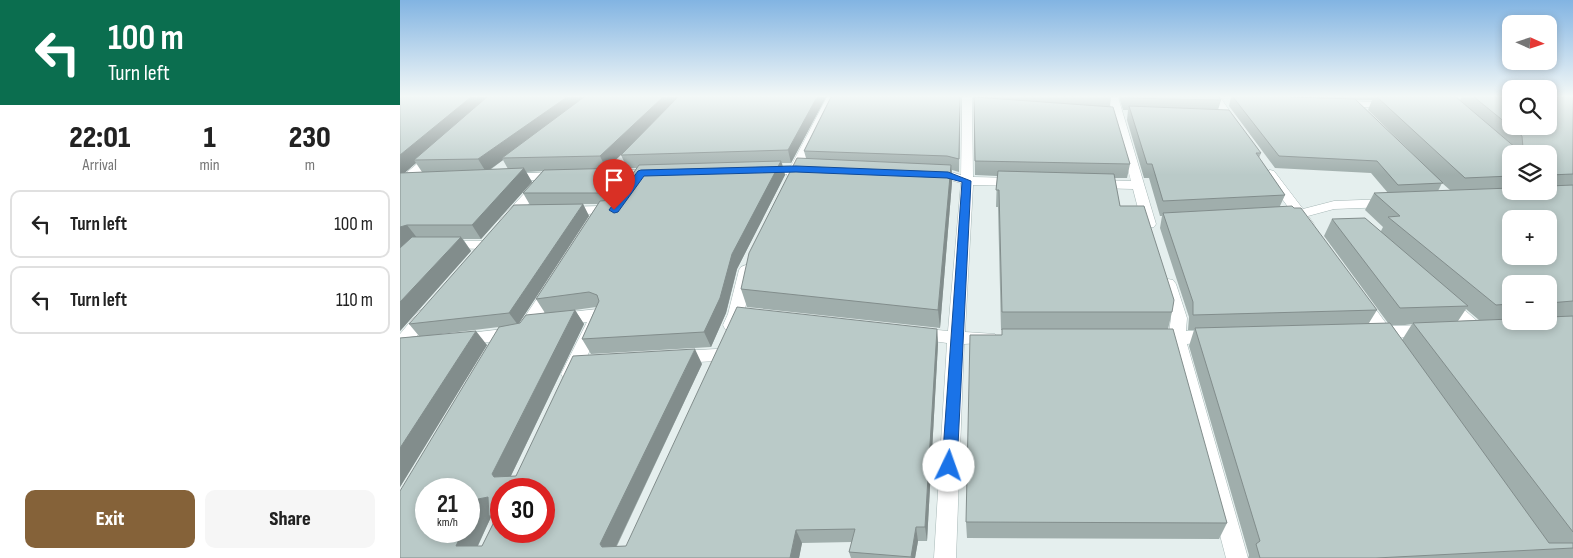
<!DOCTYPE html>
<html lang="en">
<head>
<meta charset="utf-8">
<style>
	body { margin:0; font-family:"Sofia Sans Condensed",sans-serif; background:#f6f6f6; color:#222; height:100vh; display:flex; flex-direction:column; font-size:19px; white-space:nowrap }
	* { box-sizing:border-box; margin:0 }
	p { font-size:16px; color:#767676 }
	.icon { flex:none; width:28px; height:28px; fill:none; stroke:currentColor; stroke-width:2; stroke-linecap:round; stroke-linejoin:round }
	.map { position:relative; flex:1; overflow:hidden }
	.drawer { display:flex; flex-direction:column; background:#fff; width:400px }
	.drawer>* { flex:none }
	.top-card { background:#0b6e4f; color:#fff; overflow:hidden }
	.needle { width:32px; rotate:93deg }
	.controls { position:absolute; left:1102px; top:15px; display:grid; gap:10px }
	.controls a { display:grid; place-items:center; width:55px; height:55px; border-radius:10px; background:#fff; box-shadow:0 2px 8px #0003; font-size:25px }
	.speed { position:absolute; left:15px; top:478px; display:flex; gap:10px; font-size:25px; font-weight:700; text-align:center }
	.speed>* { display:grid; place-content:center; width:65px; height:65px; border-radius:50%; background:#fff; box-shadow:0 2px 8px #0003; line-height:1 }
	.speed small { font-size:12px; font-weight:400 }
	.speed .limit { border:8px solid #d22; background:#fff; color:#111 }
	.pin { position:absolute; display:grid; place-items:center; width:42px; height:42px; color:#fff; margin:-51px -21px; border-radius:50% 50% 50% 0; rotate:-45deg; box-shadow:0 0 5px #0007 }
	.pin .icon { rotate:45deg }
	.me { position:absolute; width:55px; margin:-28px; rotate:3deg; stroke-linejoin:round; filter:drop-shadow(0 0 4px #0008) }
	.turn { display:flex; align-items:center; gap:18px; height:105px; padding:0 25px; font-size:22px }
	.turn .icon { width:65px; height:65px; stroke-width:2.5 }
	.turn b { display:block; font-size:35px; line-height:42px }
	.eta { display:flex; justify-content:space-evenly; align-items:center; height:85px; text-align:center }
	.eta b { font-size:30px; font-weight:800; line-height:35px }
	.cta { display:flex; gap:10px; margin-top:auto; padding:10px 25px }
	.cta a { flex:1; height:58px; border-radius:10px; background:#856239; color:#fff; font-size:20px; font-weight:800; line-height:58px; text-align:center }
	.cta a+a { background:#f6f6f6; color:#222 }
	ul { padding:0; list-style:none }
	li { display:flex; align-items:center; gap:15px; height:68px; margin:0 10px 8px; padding:0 15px; border:2px solid #e0e0e0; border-radius:10px }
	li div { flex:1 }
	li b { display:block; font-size:19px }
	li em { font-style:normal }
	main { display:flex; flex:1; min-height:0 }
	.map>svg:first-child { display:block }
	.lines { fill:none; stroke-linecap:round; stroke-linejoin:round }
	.minor-casing { stroke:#a7b8b7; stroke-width:1 }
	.minor { fill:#fff; fill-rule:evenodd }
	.wall { fill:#a0aeac; fill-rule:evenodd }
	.shaded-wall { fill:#828d8c }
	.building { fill:#bacac8; stroke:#828d8c; fill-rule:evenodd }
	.route { fill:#1a73e8; stroke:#114b97 }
</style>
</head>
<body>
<main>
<section class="drawer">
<div class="top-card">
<div class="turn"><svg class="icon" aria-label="left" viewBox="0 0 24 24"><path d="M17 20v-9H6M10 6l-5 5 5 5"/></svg><div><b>100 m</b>Turn left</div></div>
</div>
<div class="eta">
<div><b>22:01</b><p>Arrival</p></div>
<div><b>1</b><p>min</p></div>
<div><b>230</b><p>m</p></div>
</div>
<ul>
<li><svg class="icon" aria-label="left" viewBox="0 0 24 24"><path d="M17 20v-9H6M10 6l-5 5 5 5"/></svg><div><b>Turn left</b></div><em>100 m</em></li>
<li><svg class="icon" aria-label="left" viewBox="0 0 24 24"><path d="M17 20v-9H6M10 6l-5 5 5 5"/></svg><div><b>Turn left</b></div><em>110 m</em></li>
</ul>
<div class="cta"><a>Exit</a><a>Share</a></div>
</section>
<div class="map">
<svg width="1173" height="558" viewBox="0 0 1173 558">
	<rect width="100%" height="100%" fill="#e5efee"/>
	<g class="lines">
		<g class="minor-casing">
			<g id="minor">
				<polygon points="427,97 437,97 403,166 416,167 418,170 416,173 399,174 396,179 388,179 387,174 359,173 357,170 363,166 391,166"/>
				<path d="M 562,97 L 572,97 L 573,177 L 616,178 L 622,182 L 616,186 L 573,185 L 565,332 L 595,334 L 597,338 L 595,342 L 564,344 L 556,558 L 534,558 L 547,343 L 511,338 L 509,334 L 511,330 L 517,328 L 548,331 L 561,183 L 547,179 L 529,177 L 527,174 C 535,166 551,172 561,175 Z"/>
				<polygon points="708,97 718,97 756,224 754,227 744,227 742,224 733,189 697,188 691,184 697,180 731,181"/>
				<polygon points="810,97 820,97 840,126 838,128 830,128"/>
				<polygon points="942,101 989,102 994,105 989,108 938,106 937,104 938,102"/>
				<polygon points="34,151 40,155 38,157 4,188 0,189 0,178 30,153"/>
				<polygon points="252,169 256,170 258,173 256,176 205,179 199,175 205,171"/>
				<polygon points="870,170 874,171 903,209 934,201 988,199 995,203 988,207 934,209 908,216 914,224 912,227 902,227 896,218 885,218 883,215 885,212 891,211 864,174"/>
				<polygon points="157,172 163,176 161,179 143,180 146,183 144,186 112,223 102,223 100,220 102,217 137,180 108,181 102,177 104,174"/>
				<polygon points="202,206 209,210 207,213 166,215 159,211 166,207"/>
				<polygon points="47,241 86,241 91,242 93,245 91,248 86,249 42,248 40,245 42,242"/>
				<polygon points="346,265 351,267 353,270 344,314 337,329 331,331 325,329 323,325 328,314 339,270 341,267"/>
				<polygon points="768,279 773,280 776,284 787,318 786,331 811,331 817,333 819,337 817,341 787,344 848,558 826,558 770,344 751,342 749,338 751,334 769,332 771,318 760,284 763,280"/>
				<polygon points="151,284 156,285 159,289 130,335 124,337 118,335 116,331 118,327 146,285"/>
				<path d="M 961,295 L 966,296 L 988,326 L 1026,325 L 1032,327 L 1034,331 L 1032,335 L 996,338 L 994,342 C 987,344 983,344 979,338 L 971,336 L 969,332 L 972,328 L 953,300 L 956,296 Z"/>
				<polygon points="1046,298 1052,299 1084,327 1086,331 1084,335 1078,337 1072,335 1040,307 1038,303 1040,299"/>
				<polygon points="25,309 31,311 33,315 31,319 6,349 0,351 0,334 19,311"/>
				<polygon points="198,309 204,311 206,315 179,374 176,379 170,381 164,379 161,374 187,322 161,325 155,323 153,319 155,315 161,313"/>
				<polygon points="104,329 110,331 112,335 110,339 61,346 55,344 53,340 55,336 61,334"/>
				<polygon points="317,349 323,350 325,355 323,360 317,361 279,363 273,362 270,357 273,352 279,351"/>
			</g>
		</g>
		<use href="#minor" class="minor"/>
	</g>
	<g class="wall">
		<path d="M 0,97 L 426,97 L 391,163 L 382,163 L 385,175 L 337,269 L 326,313 L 311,347 L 191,354 L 182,339 L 196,307 L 175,310 L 184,324 L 111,476 L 116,476 L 302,364 L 217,546 L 226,546 L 537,329 L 538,344 L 527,541 L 518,541 L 515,558 L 451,558 L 449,552 L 452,542 L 402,543 L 399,558 L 0,558 L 99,327 L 41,334 L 87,345 L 0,487 L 0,338 L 19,336 L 9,324 L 130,205 L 123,193 L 143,171 L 126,172 L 132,182 L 81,239 L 63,239 L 71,251 L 0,331 ZM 221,155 L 227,168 L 237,168 L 214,200 L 212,200 L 228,179 L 207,168 ZM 103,160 L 108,169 L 90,170 ZM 16,163 L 22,172 L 4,173 ZM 183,204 L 198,204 L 136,299 L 145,313 L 119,323 L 189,216 ZM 91,517 L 94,521 L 82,546 L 78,546 Z"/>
		<polygon points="431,97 561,97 560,100 559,172 552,170 552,182 540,328 347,307 341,289 406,158 404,151"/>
		<polygon points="573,97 711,97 710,106 730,164 727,178 714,178 720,206 772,312 768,329 827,523 819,539 567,538 566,522 602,335 602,330 601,330 598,207 596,207 597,176 575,175 574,100"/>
		<path d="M 719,97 L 819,97 L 821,100 L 818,110 L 861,153 L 859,158 L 885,195 L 880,206 L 977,310 L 969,323 L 988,323 L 924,236 L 932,219 L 981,231 L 983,227 L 965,210 L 974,193 L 988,193 L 971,173 L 875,168 L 829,106 L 831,97 L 1056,97 L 1060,100 L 1062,97 L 1173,97 L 1173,558 L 848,558 L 849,555 L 789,346 L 794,330 L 788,330 L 789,317 L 760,228 L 762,216 L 760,216 L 749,178 L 744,178 L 727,120 L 728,110 L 723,110 ZM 956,100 L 972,100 L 968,110 L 1022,163 ZM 1111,154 L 1149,154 L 1149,191 L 1111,191 ZM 1042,183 L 1050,190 L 1038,191 ZM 1111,284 L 1149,284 L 1149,321 L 1111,321 ZM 1066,309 L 1079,320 L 1058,321 ZM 1012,324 L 1002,340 L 992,325 L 1005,325 Z"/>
	</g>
	<g class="shaded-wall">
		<polygon points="71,97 92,97 14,160 16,163 0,177 0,155"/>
		<polygon points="167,97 190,97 102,158 103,160 86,172 78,159"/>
		<polygon points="263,97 281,97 206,169 200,156"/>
		<polygon points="417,97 426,97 391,163 388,150"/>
		<polygon points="381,161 385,175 337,269 326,313 311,347 304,332 332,254"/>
		<polygon points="551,165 552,182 540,328 538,310"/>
		<polygon points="124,168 132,182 81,239 72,225"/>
		<polygon points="223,168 228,179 209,204 204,193"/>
		<polygon points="183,204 189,216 118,325 109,313"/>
		<polygon points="7,225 18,239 0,253 0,227"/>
		<polygon points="61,237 71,251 0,331 0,302"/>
		<polygon points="175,310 184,324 105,488 94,477 92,474"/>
		<polygon points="537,329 538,344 527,541 525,527"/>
		<polygon points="76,331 87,345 0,487 0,448"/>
		<polygon points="295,349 302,364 211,557 200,544"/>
		<polygon points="88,497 89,516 91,517 72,558 56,546 63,531 69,531 69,519 78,499"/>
		<polygon points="516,527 518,541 515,558 511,558"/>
		<polygon points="396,530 402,543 399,558 390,558"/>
	</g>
	<g class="building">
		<polygon points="0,97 71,97 0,155"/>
		<polygon points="87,97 167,97 78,159 14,160"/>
		<polygon points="184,97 263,97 200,156 102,158"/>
		<polygon points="278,97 417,97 388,150 221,155"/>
		<polygon points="431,97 560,97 559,159 547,156 404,151"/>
		<polygon points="574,97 713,107 730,164 575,161"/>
		<polygon points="725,97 819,97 821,100 725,98"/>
		<polygon points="833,97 889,97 955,99 1043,183 998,185 977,161 879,156"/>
		<polygon points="977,97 1056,97 1116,148 1121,149 1123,148 1122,136 1074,97 1111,97 1111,126 1149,126 1149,97 1173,97 1173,174 1149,175 1149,154 1111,154 1111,176 1065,178"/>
		<polygon points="729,106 829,110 861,153 856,153 885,195 763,201 752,164 747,164"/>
		<polygon points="397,158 551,165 538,310 341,289 349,253"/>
		<polygon points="381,161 332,254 320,298 304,332 182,339 199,301 197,295 189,292 136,299 200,201 214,200 239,165"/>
		<polygon points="124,168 72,225 7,225 0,227 0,173"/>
		<polygon points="223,168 204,193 123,193 144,170"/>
		<polygon points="598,171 714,174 720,206 744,206 774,300 772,312 602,312 599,190 596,190"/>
		<path d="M 1173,185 L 1173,301 L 1149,303 L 1149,284 L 1111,284 L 1111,304 L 1096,305 L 988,217 L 1000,216 L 974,193 L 1111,188 L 1111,191 L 1149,191 L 1149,186 ZM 1111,219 L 1149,219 L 1149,256 L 1111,256 Z"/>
		<polygon points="183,204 109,313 9,324 114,205"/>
		<polygon points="892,206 894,208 901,208 977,310 793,315 793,302 763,213"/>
		<polygon points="965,218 1068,306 1000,308 932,219"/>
		<polygon points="12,237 61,237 0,302 0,248"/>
		<path d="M 337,307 L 537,329 L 525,527 L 516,527 L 511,557 L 449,552 L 455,529 L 396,530 L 390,558 L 0,558 L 0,491 L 99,327 L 120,323 L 126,315 L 175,310 L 92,474 L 94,477 L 116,476 L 173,356 L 295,349 L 200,544 L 202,547 L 226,546 ZM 26,489 L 69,489 L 69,519 L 78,499 L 88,497 L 89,516 L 95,516 L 96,518 L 82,546 L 56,546 L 63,531 L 26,531 ZM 101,489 L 144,489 L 144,531 L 101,531 Z"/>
		<polygon points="1173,316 1173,532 1013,323 1111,319 1111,321 1149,321 1149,317"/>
		<polygon points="990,323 1149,543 1173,543 1173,548 976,558 860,558 856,544 860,541 795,328"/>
		<polygon points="602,329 773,329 827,523 566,522 570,335 602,335"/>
		<polygon points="76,331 0,448 0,338"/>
	</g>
	<linearGradient id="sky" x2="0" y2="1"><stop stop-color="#82b4e2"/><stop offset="0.55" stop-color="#f3f8f7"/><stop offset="1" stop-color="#f3f8f7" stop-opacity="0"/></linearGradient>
	<rect width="1173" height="175" fill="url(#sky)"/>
	<polygon class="route" points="396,166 548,172 571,181 557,466 554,471 549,473 544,471 542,466 562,182 547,178 396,172 244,176 218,212 214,213 209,210 238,171 241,170"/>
</svg>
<div class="controls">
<a><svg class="needle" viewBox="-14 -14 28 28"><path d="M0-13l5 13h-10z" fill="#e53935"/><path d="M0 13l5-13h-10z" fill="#767676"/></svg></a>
<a><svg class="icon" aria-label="search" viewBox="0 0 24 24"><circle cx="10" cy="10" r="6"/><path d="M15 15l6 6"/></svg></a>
<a><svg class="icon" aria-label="layers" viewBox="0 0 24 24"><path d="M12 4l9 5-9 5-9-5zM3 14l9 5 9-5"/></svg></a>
<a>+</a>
<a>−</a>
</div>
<div class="speed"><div>21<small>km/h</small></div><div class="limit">30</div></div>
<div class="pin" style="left:214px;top:210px;background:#d93025"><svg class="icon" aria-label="arrive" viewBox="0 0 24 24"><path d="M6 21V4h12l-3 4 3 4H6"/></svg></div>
<svg class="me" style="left:549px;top:466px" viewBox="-20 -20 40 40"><circle r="19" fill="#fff"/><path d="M0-13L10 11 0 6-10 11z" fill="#1a73e8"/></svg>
</div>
</main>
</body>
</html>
